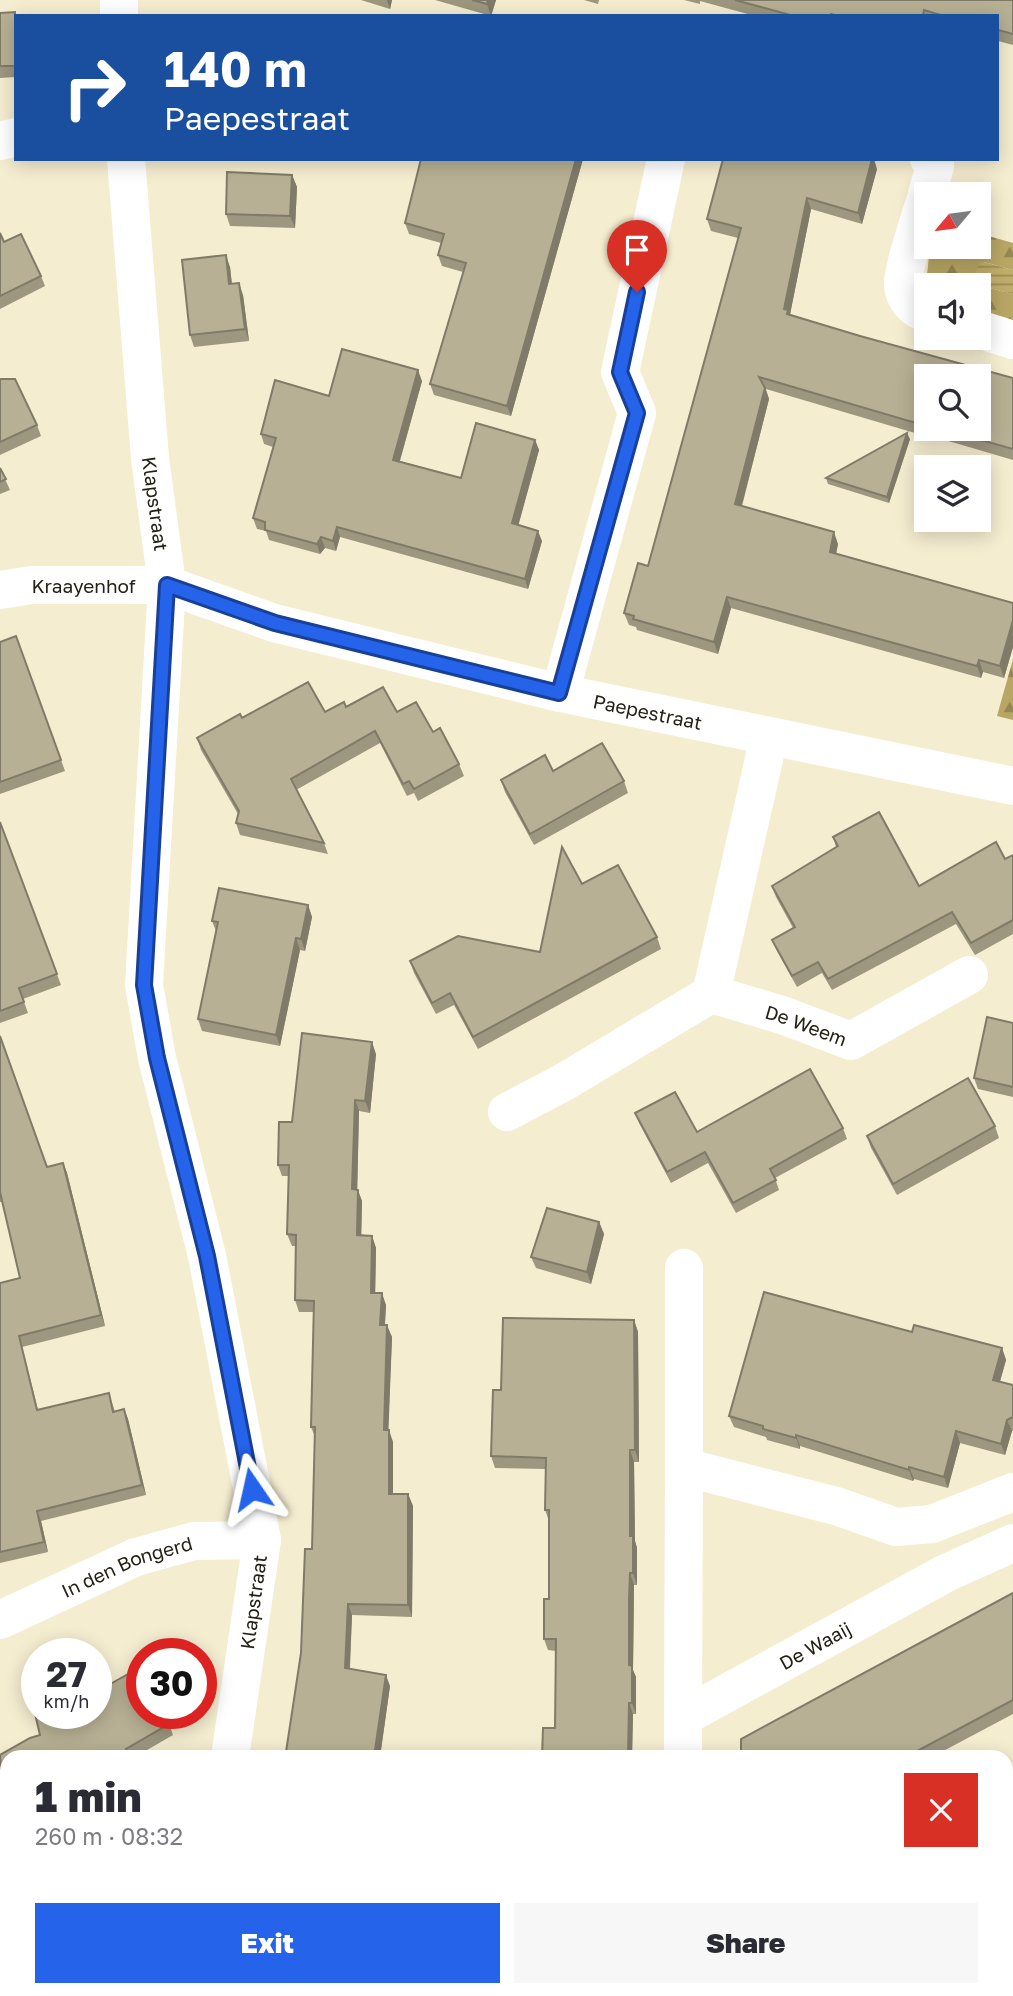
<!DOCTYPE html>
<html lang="en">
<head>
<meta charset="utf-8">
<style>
	body { margin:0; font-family:"Golos Text",sans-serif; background:#f7f7f7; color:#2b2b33; height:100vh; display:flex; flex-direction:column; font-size:26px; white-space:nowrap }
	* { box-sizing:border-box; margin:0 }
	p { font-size:23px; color:#7c7c81 }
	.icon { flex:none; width:38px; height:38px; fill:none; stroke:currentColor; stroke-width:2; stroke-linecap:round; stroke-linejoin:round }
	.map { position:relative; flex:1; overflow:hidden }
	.sheet { position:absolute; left:0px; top:1750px; width:1013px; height:247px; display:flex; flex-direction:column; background:#fff; border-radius:21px 21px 0 0; box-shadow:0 4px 18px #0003 }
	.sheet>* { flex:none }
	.top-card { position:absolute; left:14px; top:14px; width:985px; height:147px; border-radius:0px; box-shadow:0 4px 18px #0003; background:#1a4fa0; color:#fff; overflow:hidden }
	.needle { width:46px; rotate:241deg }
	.buttons { position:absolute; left:914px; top:182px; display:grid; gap:14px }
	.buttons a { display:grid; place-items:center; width:77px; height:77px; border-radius:0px; background:#fff; box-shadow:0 4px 18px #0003; font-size:35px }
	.speed { position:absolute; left:21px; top:1638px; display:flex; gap:14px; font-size:35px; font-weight:700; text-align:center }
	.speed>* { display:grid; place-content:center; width:91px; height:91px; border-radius:50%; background:#fff; box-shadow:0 4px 18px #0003; line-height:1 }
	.speed small { font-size:18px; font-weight:400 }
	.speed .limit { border:10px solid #d22; background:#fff; color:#111 }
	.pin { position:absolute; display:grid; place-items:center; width:60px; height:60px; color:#fff; margin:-72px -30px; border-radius:50% 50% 50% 0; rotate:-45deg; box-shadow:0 0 7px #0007 }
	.pin .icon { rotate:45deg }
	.me { position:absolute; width:77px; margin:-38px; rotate:349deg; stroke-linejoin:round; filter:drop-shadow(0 0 5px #0008) }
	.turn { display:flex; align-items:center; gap:24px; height:147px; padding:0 35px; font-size:32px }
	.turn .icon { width:91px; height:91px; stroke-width:2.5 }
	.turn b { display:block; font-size:49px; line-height:60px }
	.round { display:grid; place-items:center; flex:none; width:74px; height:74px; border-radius:0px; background:#f7f7f7 }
	.summary { display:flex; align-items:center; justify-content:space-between; height:119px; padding:0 35px }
	h1 { font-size:42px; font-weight:800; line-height:52px }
	.cta { display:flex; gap:14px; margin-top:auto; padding:14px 35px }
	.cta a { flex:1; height:80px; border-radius:0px; background:#2563eb; color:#fff; font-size:28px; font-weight:800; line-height:80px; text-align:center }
	.cta a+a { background:#f7f7f7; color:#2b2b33 }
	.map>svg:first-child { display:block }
	.forest { fill:url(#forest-firs) }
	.water { fill:url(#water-rules) }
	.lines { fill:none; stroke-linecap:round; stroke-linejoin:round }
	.minor { stroke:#fff; stroke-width:38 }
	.wall { fill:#9d977f; fill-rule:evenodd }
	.shaded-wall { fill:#807b68 }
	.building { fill:#b7b094; stroke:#807b68; stroke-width:2 }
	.route-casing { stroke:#184099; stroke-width:18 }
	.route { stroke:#2563eb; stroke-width:12 }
	.labels { text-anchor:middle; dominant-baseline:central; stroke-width:7; stroke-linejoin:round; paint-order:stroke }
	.street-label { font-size:19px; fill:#242117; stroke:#fff }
</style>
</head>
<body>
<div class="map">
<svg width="1013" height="1996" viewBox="0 0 1013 1996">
	<defs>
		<pattern id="forest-firs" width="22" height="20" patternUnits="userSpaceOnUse" patternTransform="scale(1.75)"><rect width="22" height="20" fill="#b8a664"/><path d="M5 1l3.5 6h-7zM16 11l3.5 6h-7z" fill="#958751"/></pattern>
		<pattern id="water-rules" width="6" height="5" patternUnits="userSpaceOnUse" patternTransform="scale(1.75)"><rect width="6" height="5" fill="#bfad6a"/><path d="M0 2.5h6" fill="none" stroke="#9b8c56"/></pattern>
	</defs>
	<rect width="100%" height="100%" fill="#f5edd0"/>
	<g class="forest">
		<polygon points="978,233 1013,243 1013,270 984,262 978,285 1013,294 1013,322 978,312 978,285 933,285 927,275 930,247 978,247"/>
		<polygon points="1013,659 1013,720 997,716"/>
	</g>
	<polygon class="water" points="984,262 1013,270 1013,294 978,285 976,271 979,263"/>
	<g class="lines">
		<g class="minor">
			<polyline points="119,0 119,16"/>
			<polyline points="0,141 16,137"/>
			<path id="s1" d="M 126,159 L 150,458 L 167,585 L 144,985 L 157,1058 L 207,1256 L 262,1540 L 230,1757"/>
			<polyline points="927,194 935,166 929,159"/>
			<path d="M 926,198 C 921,215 902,270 903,285 C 904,298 913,309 926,313"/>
			<polyline points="978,329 1013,340"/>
			<path id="s2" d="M 0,590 L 32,585 L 167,585 L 274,623 L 560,693 L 1013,786"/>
			<polyline points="560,693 637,413 620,372 666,159"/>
			<path id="s3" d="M 711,994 L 782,1015 L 851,1041 L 969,975"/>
			<polyline points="507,1112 564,1082 711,994 769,737"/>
			<polyline points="684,1467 684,1268"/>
			<path id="s4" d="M 1013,1492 L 932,1524 L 896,1527 L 836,1506 L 684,1467 L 683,1717 L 946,1573 L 1013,1543"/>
			<path id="s5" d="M 0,1620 L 136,1557 L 194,1541 L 262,1540"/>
			<polyline points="683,1757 683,1717"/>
			<polyline points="1006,1887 1013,1889"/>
			<polyline points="159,1996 161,1990"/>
		</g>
	</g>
	<g class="wall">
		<polygon points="361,0 392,0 390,9"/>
		<polygon points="435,0 496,0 491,16"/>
		<polygon points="584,0 599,0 598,4"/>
		<polygon points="684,0 1013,0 1013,45 998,41 998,16 755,16 700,1 700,4"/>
		<polygon points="0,13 16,16 16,77 0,78"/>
		<polygon points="583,159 511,416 434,395 430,384 463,272 442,266 438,255 441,243 409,234 405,223"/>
		<path d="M 877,169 L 862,224 L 811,209 L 790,314 L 860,336 L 1013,378 L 1013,460 L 945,440 L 942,441 L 766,389 L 769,399 L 742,506 L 838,544 L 836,554 L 1013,603 L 1013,647 L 1004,678 L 983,672 L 981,678 L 731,608 L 718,654 L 637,630 L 636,627 L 629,625 L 624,613 L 648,566 L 738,238 L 711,231 L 707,219 ZM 926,376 L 978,429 L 926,429 Z"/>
		<polygon points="292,175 297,187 295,228 230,226 226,214"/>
		<polygon points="0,233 4,242 41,276 45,286 0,309"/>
		<polygon points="230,267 232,284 243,295 249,341 194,347 190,335"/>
		<polygon points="0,380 37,425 41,436 0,455"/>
		<polygon points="422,381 400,461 461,478 535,440 539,450 518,525 542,541 528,589 340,537 336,551 325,548 320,554 269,540 266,531 257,529 253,518 273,447 264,444 261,434 329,396"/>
		<polygon points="910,439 889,503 828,484 826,478"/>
		<polygon points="0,468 10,490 0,494"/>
		<polygon points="16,636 65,771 0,794 0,642"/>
		<polygon points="346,707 397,712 433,732 459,764 464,776 418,801 414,793 407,796 380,743 296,790 324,843 328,854 240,835 236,823 238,814 201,750 197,738 242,718 325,712"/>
		<polygon points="553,771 624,781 628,793 534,845 505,792 501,780"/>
		<polygon points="0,822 61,985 23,999 28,1013 0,1023"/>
		<polygon points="833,837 919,886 1005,859 1013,855 1013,934 975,955 956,924 832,990 822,973 797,987 777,951 772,940 793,928 776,897 772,886 836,847"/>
		<polygon points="582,884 657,937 661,949 478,1049 454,1005 436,1014 414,973 410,961 540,952"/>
		<polygon points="308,905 312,917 305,951 300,950 280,1046 202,1031 198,1019 216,931 212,921"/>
		<polygon points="1013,1023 1013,1097 978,1089 974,1078"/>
		<polygon points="0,1036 47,1167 63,1163 67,1173 105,1326 22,1347 38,1410 109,1393 115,1412 124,1409 128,1419 146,1495 41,1521 48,1552 0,1563 0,1283 20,1278 2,1202 0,1202"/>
		<polygon points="376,1054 370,1113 359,1111 357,1190 362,1201 361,1236 372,1236 376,1248 375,1293 386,1305 385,1325 392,1337 388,1430 393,1442 393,1494 408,1494 413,1506 412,1617 352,1615 350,1669 390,1686 380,1757 288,1757 286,1752 301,1653 312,1549 315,1437 311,1427 314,1312 299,1312 295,1300 296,1246 292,1246 287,1234 289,1176 282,1176 278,1165 292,1122"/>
		<polygon points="635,1113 697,1132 843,1128 847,1139 775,1178 779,1190 736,1213 708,1163 671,1183 639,1123"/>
		<polygon points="995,1126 999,1138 897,1195 871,1148 867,1136"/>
		<polygon points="599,1222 604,1234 591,1284 536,1268 531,1257"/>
		<polygon points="634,1320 638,1332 639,1462 634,1462 635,1541 637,1548 637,1585 634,1585 633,1670 636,1677 636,1714 633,1714 632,1757 542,1757 555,1728 556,1651 548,1650 544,1639 549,1599 549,1521 545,1510 546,1469 495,1468 491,1456 501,1390"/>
		<polygon points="912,1332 1002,1348 1006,1360 1000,1382 1013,1385 1013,1431 1012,1431 1005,1455 960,1443 948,1488 914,1479 913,1481 800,1446 800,1449 767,1440 766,1437 734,1427 729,1416"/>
		<polygon points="1013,1593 1013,1714 932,1757 741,1757"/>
		<polygon points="37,1713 169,1724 173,1735 135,1757 7,1757 7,1969 0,1956 0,1755 40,1735"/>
		<polygon points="1006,1811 1013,1812 1013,1866 1006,1866"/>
		<polygon points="7,1990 39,1990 30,1995 30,1996 0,1996"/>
		<polygon points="675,1990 782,1990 772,1996 678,1996"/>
	</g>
	<g class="shaded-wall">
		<polygon points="387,0 392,0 390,9"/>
		<polygon points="488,0 496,0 491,16 487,4"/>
		<polygon points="576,159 583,159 511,416 507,406"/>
		<polygon points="872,159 874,159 877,169 862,224 858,213"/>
		<polygon points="292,175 297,187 295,228 290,216"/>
		<polygon points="807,198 811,209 790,315 792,322 784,309"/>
		<polygon points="226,255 230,267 233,296 229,284"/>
		<polygon points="239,283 243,295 249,341 245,329"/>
		<polygon points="418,370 422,381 397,470 393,460"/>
		<polygon points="765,388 769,399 739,516 735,504"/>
		<polygon points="907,433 910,439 889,503 887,497"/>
		<polygon points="535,440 539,450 516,534 512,523"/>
		<polygon points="337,527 340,537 336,551 333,541"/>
		<polygon points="538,531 542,541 528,589 525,579"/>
		<polygon points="834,532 838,544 834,564 830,552"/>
		<polygon points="321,537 325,548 320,554 317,544"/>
		<polygon points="727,597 731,608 718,654 714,642"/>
		<polygon points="1013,620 1013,647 1004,678 1000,666"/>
		<polygon points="979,660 983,672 981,678 977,666"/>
		<polygon points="308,905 312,917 305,951 301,939"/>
		<polygon points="296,938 300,950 280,1046 276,1035"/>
		<polygon points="372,1042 376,1054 370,1113 365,1101"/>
		<polygon points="355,1100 359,1111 357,1201 352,1189"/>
		<polygon points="63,1163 67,1173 105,1326 101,1315"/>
		<polygon points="358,1190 362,1201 361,1247 357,1235"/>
		<polygon points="599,1222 604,1234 591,1284 587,1272"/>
		<polygon points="372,1236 376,1248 375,1305 371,1293"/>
		<polygon points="382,1293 386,1305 384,1337 380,1325"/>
		<polygon points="634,1320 638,1332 639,1462 635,1450"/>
		<polygon points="387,1325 392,1337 388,1442 384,1430"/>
		<polygon points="1002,1348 1006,1360 997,1391 993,1380"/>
		<polygon points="124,1409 128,1419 146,1495 142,1485"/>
		<polygon points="1007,1420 1012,1431 1005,1455 1001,1444"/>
		<polygon points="389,1430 393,1442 393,1506 389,1494"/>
		<polygon points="956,1431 960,1443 948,1488 944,1477"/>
		<polygon points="796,1435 800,1446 800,1449 796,1438"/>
		<polygon points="630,1450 634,1462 635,1541 637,1548 637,1585 633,1573 630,1536"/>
		<polygon points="909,1467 914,1479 913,1481 909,1470"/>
		<polygon points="408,1494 413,1506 412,1617 408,1605"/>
		<polygon points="37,1511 41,1521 48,1552 44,1542"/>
		<polygon points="630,1573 634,1585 633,1670 636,1677 636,1714 632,1703 629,1665"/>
		<polygon points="348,1604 352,1615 349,1680 345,1668"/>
		<polygon points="386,1675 390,1686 380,1757 374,1757"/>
		<polygon points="629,1703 633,1714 632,1757 628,1757"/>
		<polygon points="879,1990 887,1990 885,1996 877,1996"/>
	</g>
	<g class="building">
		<polygon points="472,0 488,0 487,4"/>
		<polygon points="735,0 1013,0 1013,34 998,30 998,16 944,16 924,10 923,16 838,16 831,14 831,16 794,16"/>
		<polygon points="15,12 16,66 0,66 0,13"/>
		<polygon points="421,159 576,159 507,406 430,384 466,263 438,255 444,234 405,223"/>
		<polygon points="723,159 872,159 858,213 807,198 784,309 788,310 787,314 860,336 1013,378 1013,449 942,429 978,429 978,376 926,376 926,426 759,377 765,388 735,504 834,532 830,552 1013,603 1013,620 1000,666 979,660 977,666 727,597 714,642 633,619 634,616 624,613 638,563 648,566 741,228 707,219"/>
		<polygon points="227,172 292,175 290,216 226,214"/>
		<polygon points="0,233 4,242 21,234 41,276 0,296"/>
		<polygon points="226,255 229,284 239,283 245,329 190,335 182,260"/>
		<polygon points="342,349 418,370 393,460 461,478 476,423 535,440 512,523 538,531 525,579 337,527 333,541 321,537 317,544 265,530 265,522 253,518 276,438 261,434 275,380 329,396"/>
		<polygon points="1,379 15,379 37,425 0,442 0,380"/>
		<polygon points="907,433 887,497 826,478"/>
		<polygon points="0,468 6,479 0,482"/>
		<polygon points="16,636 61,760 0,782 0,642"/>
		<polygon points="308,682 325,712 344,702 346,707 383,687 397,712 416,702 433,732 440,728 459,764 414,789 409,781 403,784 375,731 291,779 324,843 236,823 239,811 197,738 240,714 242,718"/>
		<polygon points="602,743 624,781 530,834 501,780 545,755 553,771"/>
		<polygon points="879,812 919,886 996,842 1005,859 1013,855 1013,920 971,943 952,912 828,979 818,962 792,976 772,940 795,927 772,886 838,846 833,837"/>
		<polygon points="0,822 57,974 19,988 24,1002 0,1011"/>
		<polygon points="562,847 582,884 618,865 657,937 473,1037 450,993 432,1003 410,961 458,936 540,952"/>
		<polygon points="219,888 308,905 301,939 296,938 276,1035 198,1019 218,922 212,921"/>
		<polygon points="987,1017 1013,1023 1013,1087 974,1078"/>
		<polygon points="302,1033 372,1042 365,1101 355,1100 352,1189 358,1190 357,1235 372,1236 371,1293 382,1293 380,1325 387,1325 384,1430 389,1430 389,1494 408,1494 408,1605 348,1604 345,1668 386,1675 374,1757 293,1757 294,1753 286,1752 301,1653 305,1549 312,1549 315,1427 311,1427 314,1301 295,1300 296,1235 287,1234 289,1165 278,1165 279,1122 292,1122"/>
		<polygon points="0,1036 47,1167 63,1163 101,1315 19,1336 37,1410 109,1393 113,1412 124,1409 142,1485 37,1511 44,1542 0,1552 0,1283 20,1278 0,1192"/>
		<polygon points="810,1069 843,1128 770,1169 776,1180 733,1203 705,1152 667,1172 635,1113 675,1092 697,1132"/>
		<polygon points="968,1078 995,1126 893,1184 867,1136"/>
		<polygon points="547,1208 599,1222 587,1272 531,1257"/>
		<polygon points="764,1292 912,1332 914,1325 1002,1348 993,1380 1013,1385 1013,1417 1007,1420 1001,1444 956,1431 944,1477 909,1467 909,1470 796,1435 796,1438 763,1429 763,1426 729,1416"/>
		<polygon points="503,1318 634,1320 635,1450 630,1450 630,1536 633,1536 633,1573 630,1573 629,1600 629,1665 632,1666 632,1703 629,1703 628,1757 542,1757 543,1728 555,1728 556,1639 544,1639 544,1599 549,1599 549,1510 545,1510 546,1458 491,1456 493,1390 501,1390"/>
		<polygon points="1013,1593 1013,1700 906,1757 741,1757 741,1739"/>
		<polygon points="137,1669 142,1677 142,1713 163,1713 169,1724 126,1749 130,1757 7,1757 7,1965 0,1952 0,1771 1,1771 0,1755 30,1738 40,1735 28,1684 37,1679 37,1713 96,1713 96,1692"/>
		<polygon points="1006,1811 1013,1812 1013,1855 1006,1855"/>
		<polygon points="1006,1938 1013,1939 1013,1996 922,1996 918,1990 1006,1990"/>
		<polygon points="0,1985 7,1986 7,1990 26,1990 26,1996 0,1996"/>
		<polygon points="224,1990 340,1990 361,1996 222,1996"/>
		<polygon points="676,1990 759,1990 748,1996 679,1996"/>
		<polygon points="835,1990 879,1990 877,1996 833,1996"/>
	</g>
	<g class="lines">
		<g class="route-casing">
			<polyline id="route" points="252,1489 207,1256 157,1058 144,985 167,585 275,623 559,693 637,413 620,372 637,292"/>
		</g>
		<use href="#route" class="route"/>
	</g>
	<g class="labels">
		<g class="street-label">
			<text stroke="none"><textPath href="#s1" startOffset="346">Klapstraat</textPath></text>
			<text stroke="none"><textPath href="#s2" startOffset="84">Kraayenhof</textPath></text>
			<text stroke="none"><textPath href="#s2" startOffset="665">Paepestraat</textPath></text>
			<text stroke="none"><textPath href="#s3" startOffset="100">De Weem</textPath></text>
			<text stroke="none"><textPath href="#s5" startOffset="138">In den Bongerd</textPath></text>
			<text transform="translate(253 1602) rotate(-82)">Klapstraat</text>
			<text stroke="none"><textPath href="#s4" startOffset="744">De Waaij</textPath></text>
		</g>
	</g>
</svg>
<div class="buttons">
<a><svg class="needle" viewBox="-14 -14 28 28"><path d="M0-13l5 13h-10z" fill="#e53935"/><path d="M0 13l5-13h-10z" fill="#7c7c81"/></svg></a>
<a><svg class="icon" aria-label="sound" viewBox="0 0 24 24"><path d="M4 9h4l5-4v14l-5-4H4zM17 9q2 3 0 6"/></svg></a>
<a><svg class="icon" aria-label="search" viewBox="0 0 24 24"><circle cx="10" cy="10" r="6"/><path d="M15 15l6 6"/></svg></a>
<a><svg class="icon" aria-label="layers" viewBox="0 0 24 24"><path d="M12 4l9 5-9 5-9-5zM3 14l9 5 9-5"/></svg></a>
</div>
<div class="speed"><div>27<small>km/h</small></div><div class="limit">30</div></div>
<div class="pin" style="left:637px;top:292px;background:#d93025"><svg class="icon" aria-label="arrive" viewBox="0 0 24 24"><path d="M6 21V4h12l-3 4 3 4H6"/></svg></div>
<svg class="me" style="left:252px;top:1489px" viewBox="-20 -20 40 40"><path d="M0-17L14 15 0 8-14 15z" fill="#2563eb" stroke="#fff" stroke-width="4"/></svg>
<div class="top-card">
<div class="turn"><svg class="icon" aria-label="right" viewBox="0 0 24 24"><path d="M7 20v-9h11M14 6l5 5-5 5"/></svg><div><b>140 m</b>Paepestraat</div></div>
</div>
<section class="sheet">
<div class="summary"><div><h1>1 min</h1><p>260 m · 08:32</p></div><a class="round" style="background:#d93025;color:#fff"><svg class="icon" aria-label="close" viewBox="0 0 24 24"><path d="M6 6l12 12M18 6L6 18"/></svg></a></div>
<div class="cta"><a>Exit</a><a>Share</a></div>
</section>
</div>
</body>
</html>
